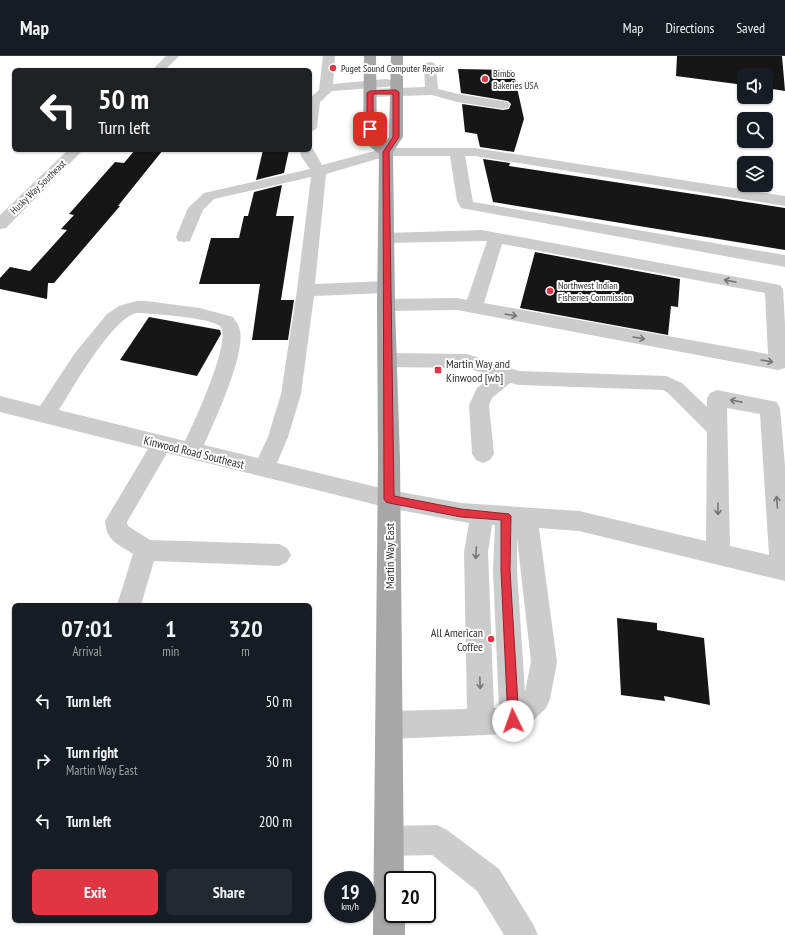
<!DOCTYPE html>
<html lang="en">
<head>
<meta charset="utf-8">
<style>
	body { margin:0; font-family:"PT Sans Narrow",sans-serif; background:#242831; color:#f1f3f6; height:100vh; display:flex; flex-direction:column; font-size:15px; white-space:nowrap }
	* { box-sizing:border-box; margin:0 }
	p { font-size:13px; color:#9ea1a6 }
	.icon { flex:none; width:22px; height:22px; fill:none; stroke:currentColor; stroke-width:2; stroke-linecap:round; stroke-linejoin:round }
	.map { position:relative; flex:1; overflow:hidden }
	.panel { position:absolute; left:12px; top:547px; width:300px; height:320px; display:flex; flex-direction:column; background:#171b24; border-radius:6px; box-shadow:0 1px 3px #0004 }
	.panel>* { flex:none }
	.hud { position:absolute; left:12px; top:12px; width:300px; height:84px; border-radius:6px; box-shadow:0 1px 3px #0004; background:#202124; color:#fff; overflow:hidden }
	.controls { position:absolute; left:737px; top:12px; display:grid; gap:8px }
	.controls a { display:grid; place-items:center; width:36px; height:36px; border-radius:6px; background:#171b24; box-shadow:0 1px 3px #0004; font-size:20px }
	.speed { position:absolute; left:324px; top:815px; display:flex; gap:8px; font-size:20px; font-weight:700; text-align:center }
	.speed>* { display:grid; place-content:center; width:52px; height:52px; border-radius:50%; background:#171b24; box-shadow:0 1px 3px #0004; line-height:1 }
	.speed small { font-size:10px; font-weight:400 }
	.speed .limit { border:2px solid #111; border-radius:6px; background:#fff; color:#111 }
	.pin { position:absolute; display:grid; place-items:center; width:34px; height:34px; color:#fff; margin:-17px; border-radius:8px; box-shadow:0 2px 6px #0006 }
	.me { position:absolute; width:44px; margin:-22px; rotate:357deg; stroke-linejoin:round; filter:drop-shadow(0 0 3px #0008) }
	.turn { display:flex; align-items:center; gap:14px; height:84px; padding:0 20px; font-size:18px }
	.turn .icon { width:52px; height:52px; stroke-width:2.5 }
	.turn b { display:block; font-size:28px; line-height:34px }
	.eta { display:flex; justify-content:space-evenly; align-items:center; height:68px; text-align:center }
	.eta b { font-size:24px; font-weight:700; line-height:28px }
	.cta { display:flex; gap:8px; margin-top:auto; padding:8px 20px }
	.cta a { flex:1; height:46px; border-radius:6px; background:#e13543; color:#fff; font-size:16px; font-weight:700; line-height:46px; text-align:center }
	.cta a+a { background:#242831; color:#f1f3f6 }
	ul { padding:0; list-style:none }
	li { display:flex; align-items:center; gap:12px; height:60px; padding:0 20px }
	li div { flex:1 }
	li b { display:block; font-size:15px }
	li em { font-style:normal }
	header { display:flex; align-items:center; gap:24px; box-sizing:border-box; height:56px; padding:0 20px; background:#171b24; border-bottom:1px solid #363941 }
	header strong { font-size:19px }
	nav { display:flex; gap:22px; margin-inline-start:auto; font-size:14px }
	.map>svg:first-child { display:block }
	.building { fill:#161616 }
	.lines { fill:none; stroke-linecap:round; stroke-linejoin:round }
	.minor { fill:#ccc; fill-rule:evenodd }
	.major { fill:#a7a7a7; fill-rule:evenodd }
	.oneway { stroke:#767676 }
	.route { fill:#e13543; stroke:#92222c }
	.poi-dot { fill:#e13543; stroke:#fff; stroke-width:1.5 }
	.labels { text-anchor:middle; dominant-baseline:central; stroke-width:4; stroke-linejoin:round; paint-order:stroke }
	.far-poi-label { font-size:10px; fill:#2f2f2f; stroke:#fff; text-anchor:start }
	.far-street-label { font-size:10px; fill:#2f2f2f; stroke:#fff }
	.poi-label { font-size:12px; fill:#2f2f2f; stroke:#fff; text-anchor:start }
	.street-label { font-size:12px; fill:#2f2f2f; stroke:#fff }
</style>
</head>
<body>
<header>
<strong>Map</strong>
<nav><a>Map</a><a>Directions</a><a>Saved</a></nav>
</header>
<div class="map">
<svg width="785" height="879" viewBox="0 0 785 879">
	<rect width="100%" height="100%" fill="#fff"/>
	<g class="building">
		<polygon points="677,0 782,0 785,35 766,32 766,19 744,19 744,29 676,20"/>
		<polygon points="458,13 513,14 524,63 514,96 480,91 477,78 465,76 462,48 503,54 509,53 511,48 508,45 461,37"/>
		<polygon points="135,94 163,94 118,150 120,150 54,227 48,227 47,243 0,233 0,222 10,211 30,215 67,174 61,173 74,159 69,158 115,106 124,107"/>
		<polygon points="263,94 289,94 284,117 256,124"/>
		<polygon points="483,103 510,107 509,110 785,152 785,194 493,146"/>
		<polygon points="282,129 276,160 294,160 281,244 294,244 288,284 252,284 260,228 199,228 211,182 239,182 244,160 248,160 254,136"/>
		<polygon points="535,196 680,223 678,251 671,250 668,279 520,252"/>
		<polygon points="149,261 220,274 221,278 197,320 120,304"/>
		<polygon points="617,562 657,567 657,574 704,582 710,649 664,640 665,645 621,639"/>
	</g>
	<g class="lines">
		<g class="minor">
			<polygon points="166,0 179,0 165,14 152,14"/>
			<polygon points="323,0 335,0 333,28 386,23 391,24 392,27 391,30 386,31 332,35 320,46 317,71 315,74 310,75 310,42 319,34"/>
			<polygon points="430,6 434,7 436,10 438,33 458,38 503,45 508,46 510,49 508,52 503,53 457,46 432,39 370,41 365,40 363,37 365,34 370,33 425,31 424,10 426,7"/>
			<path d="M 310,90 C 314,93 319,104 322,109 L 386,92 L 475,92 L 785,140 L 785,150 L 475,100 L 465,100 L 473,146 L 785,199 L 785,211 L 461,152 L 457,145 L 450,100 L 387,100 L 326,118 L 315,228 L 386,225 L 392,227 L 395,231 L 392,235 L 386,237 L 314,240 L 301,338 L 288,381 L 277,407 L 389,434 L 461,447 L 579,455 L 706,485 L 707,376 L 668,337 L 663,334 L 519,329 L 510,327 L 492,342 L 489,349 L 494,398 L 490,404 L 483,407 L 476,404 L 472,398 L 469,349 L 477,332 L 492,320 L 467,312 L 388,311 L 381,309 L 378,304 L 381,299 L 388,297 L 467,298 L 519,315 L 666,320 L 682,327 L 707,351 L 707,342 L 710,337 L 717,334 L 777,346 L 780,352 L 785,410 L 785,525 L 579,475 L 539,472 L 557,606 L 550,643 L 546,652 L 523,675 L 513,678 L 389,683 L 379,679 L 375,669 L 379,659 L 389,655 L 467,653 L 464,496 L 469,467 L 389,452 L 167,397 L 127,466 L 128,470 L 150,484 L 279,488 L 287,492 L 291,499 L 287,506 L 279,510 L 154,505 L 141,549 L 117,549 L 133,498 C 117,487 107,486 105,465 L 148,393 L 0,356 L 0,340 L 40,350 L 75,297 L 107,258 L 119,250 L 136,245 L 146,245 L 200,252 L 233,261 C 236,265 240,271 240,275 C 245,300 215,364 204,389 L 258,402 L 268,381 L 281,338 L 297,234 L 311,121 L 214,143 L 203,154 L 190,185 L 184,186 L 178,185 L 176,181 L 188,152 L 204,137 L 310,113 L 301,100 L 300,94 L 310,94 ZM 136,257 C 150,257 211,262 220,270 C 233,283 193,369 185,385 L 59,354 C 73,332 111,264 136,257 ZM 727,352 L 760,358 L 769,499 L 730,490 ZM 492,469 L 495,469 L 493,514 L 499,652 L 494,652 L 488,496 ZM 517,482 L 531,606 L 525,636 L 517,514 Z"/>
			<polygon points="68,94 83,94 6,172 0,173 0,159"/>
			<path d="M 482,174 L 780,229 L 783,233 L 785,268 L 785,312 L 778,314 L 457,254 L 386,255 L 380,253 L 377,249 L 380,245 L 386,243 L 457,242 L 467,244 L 487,185 L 386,187 L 380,186 L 378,182 L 380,178 L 386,177 ZM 502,188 L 765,237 L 768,298 L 484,247 Z"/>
			<polygon points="437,769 447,774 499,813 533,868 538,879 504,879 477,835 432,799 390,800 380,795 375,785 380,775 390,770"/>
		</g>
		<polygon class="major" points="364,0 376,0 377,83 384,88 389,81 391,0 403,0 403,81 393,96 395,249 400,404 404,824 393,824 393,858 405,858 405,879 373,879 378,404 377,249 379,98 363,85"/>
	</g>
	<defs><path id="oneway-shaft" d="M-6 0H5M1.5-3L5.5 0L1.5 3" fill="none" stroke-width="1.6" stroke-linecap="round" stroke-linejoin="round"/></defs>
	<g class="oneway">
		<use href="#oneway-shaft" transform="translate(730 225) rotate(-169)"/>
		<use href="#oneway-shaft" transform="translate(511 259) rotate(10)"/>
		<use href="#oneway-shaft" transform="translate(639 282) rotate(10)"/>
		<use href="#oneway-shaft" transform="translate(767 305) rotate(10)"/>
		<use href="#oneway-shaft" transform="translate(736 345) rotate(-169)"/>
		<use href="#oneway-shaft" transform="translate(777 446) rotate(-94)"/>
		<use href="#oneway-shaft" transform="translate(718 453) rotate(90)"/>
		<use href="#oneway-shaft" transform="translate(476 497) rotate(93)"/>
		<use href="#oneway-shaft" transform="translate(480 627) rotate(88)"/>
	</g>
	<polygon class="route" points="396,34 399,36 399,81 389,96 394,440 461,453 509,458 511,460 510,514 519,665 517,669 513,670 509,669 508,665 501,514 501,464 461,461 389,447 386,446 384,443 383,96 393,81 393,38 373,38 373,73 370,75 367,73 367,37 370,35"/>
	<g class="poi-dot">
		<circle cx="333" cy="12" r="4"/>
		<circle cx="485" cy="23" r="4"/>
		<circle cx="550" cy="235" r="4"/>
		<rect x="434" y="310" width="8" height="8" rx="2"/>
		<circle cx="491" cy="583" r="4"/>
	</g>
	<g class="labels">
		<g class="far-poi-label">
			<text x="341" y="12">Puget Sound Computer Repair</text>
			<text x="493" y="17">Bimbo<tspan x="493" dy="12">Bakeries USA</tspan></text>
			<text x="558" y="229">Northwest Indian<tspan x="558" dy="12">Fisheries Commission</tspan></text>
		</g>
		<g class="far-street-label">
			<text transform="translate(38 131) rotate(-44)">Husky Way Southeast</text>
		</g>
		<g class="poi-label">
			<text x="446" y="307">Martin Way and<tspan x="446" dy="14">Kinwood [wb]</tspan></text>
			<text x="483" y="576" text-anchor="end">All American<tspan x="483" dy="14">Coffee</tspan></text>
		</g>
		<g class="street-label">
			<text transform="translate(194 396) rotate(14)">Kinwood Road Southeast</text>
			<text transform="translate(389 500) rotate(-90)">Martin Way East</text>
		</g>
	</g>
</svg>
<div class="controls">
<a><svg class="icon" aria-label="sound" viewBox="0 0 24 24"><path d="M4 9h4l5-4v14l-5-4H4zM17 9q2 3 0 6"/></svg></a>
<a><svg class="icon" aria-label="search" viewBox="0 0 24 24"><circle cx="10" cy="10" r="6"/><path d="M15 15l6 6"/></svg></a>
<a><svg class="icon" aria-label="layers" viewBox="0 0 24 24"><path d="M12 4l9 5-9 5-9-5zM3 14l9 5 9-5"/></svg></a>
</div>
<div class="speed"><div>19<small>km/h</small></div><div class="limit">20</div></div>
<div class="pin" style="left:370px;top:73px;background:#d93025"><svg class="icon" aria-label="arrive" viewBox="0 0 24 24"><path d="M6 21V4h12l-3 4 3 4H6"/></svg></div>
<svg class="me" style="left:513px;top:665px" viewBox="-20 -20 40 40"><circle r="19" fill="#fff"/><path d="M0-13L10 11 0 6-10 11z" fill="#e13543"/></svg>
<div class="hud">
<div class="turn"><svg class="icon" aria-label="left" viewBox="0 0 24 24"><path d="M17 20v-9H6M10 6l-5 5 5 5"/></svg><div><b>50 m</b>Turn left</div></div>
</div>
<section class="panel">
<div class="eta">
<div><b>07:01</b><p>Arrival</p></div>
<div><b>1</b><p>min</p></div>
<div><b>320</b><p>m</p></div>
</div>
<ul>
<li><svg class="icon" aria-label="left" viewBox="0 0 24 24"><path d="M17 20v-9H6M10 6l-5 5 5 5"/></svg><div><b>Turn left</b></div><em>50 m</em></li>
<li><svg class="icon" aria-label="right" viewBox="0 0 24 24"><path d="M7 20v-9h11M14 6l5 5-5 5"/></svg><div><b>Turn right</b><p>Martin Way East</p></div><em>30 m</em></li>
<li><svg class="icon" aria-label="left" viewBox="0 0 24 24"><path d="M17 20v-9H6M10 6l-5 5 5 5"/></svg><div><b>Turn left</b></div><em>200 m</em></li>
</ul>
<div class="cta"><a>Exit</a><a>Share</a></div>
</section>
</div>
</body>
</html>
